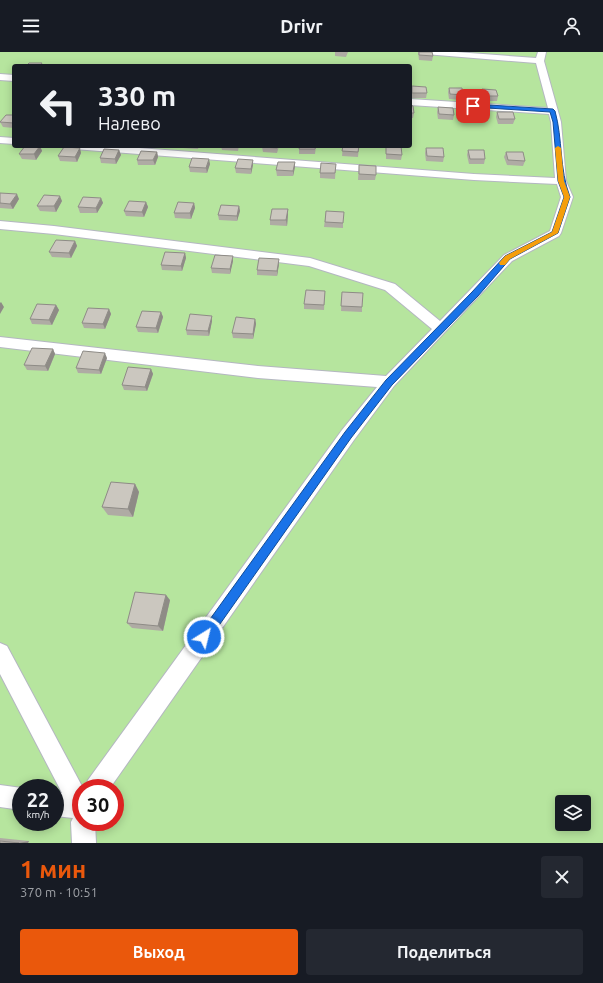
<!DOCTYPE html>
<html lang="ru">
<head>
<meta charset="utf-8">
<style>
	body { margin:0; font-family:Ubuntu,sans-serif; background:#242831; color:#f1f3f6; height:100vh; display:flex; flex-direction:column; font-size:15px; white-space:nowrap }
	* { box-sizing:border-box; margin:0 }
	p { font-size:13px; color:#9ea1a6 }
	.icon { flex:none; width:22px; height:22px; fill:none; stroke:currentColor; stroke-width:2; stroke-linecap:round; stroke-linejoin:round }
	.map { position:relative; height:791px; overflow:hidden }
	.sheet { display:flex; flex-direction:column; background:#171b24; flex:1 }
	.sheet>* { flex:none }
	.banner { position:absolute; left:12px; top:12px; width:400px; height:84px; border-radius:4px; box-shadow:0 2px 10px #0003; background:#171b24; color:#f1f3f6; overflow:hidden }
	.fabs { position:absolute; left:555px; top:743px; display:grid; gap:8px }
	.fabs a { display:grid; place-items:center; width:36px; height:36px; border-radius:4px; background:#171b24; box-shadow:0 2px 10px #0003; font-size:20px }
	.speed { position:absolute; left:12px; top:727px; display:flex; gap:8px; font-size:20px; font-weight:700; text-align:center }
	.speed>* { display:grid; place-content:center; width:52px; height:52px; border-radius:50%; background:#171b24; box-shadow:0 2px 10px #0003; line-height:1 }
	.speed small { font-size:10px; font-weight:400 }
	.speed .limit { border:6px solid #d22; background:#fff; color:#111 }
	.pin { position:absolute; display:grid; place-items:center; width:34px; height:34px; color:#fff; margin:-17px; border-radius:8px; box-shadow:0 2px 6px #0006 }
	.me { position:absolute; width:44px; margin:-22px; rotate:36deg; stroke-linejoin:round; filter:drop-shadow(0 0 3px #0008) }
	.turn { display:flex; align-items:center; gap:14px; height:84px; padding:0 20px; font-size:18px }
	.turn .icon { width:52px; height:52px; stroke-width:2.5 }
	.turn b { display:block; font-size:28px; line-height:34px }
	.round { display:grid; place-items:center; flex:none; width:42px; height:42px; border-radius:4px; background:#242831 }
	.head { display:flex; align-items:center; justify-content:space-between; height:68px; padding:0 20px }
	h1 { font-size:24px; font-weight:700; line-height:30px; color:#ea580c }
	.primary-button { display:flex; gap:8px; margin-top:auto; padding:8px 20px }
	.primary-button a { flex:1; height:46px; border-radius:4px; background:#ea580c; color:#fff; font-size:16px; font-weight:700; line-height:46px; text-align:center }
	.primary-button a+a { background:#242831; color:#f1f3f6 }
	header { display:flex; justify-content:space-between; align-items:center; height:52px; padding:0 20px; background:#171b24; font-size:18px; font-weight:700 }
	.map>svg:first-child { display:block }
	.green { fill:#b6e59e; fill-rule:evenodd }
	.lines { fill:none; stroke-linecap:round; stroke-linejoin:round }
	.minor-casing { stroke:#b4b7c1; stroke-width:2 }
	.minor { fill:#fff; fill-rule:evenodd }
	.wall { fill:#afaba4 }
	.shaded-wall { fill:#8e8b86 }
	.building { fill:#cbc7bf; stroke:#8e8b86 }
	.route { fill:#1a73e8; stroke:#114b97 }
	.slow { fill:#f59e0b }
</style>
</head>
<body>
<header><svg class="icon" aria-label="menu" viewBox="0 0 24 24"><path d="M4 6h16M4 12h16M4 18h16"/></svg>Drivr<svg class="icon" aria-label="person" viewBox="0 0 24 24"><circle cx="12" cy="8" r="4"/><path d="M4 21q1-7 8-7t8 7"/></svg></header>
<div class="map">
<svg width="603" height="791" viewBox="0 0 603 791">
	<rect width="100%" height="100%" fill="#efe9e1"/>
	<path class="green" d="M 0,0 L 603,0 L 603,791 L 0,791 ZM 14,14 L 410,14 L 410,94 L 14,94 ZM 21,736 L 55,736 L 55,770 L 21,770 ZM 81,736 L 115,736 L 115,770 L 81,770 ZM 562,750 L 584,750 L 584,772 L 562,772 Z"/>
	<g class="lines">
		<g class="minor-casing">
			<g id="minor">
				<polygon points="421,0 456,0 536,6 538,0 546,0 544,9 561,70 566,129 573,145 561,181 559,184 512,209 394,334 354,388 110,736 85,736 88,728 342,378 377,335 258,326 0,295 0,285 258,314 386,324 432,277 385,238 309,214 54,182 0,177 0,169 54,174 310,206 395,232 440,269 504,203 550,179 561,145 557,132 474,128 74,97 69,94 113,94 474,122 555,126 551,70 549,62 410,53 410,47 548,56 536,11 425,2"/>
				<polygon points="0,22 14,23 14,29 0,28"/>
				<polygon points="0,85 14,86 14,92 0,91"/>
				<polygon points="0,591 7,594 83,736 81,736 81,770 95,770 96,791 72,791 71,770 73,766 55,764 55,740 62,741 0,622"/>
				<polygon points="0,733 22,736 21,758 0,755"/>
			</g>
		</g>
		<use href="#minor" class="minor"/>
	</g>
	<g class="wall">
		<polygon points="335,0 348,0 346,5 335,4"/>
		<polygon points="418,0 432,0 433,4 432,9 419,8"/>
		<polygon points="412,34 427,41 426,46 411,46 411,39"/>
		<polygon points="449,36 463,43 462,48 449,47 448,40"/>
		<polygon points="482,37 498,44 497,49 482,49 480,42"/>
		<polygon points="410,53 414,61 413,66 410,66"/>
		<polygon points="438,55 454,63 453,68 438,67 437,60"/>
		<polygon points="497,60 515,67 513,72 498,72 496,65"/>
		<polygon points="14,63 14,76 3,75 0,70"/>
		<polygon points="40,94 42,99 36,108 22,107 19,102"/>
		<polygon points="140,94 156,94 156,96 140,95"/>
		<polygon points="183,94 199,94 198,97 183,96"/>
		<polygon points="221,94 239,94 238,99 222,98"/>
		<polygon points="279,94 277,101 263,100 262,95"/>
		<polygon points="316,94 315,102 299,102 299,97"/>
		<polygon points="343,94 359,94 358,105 342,104"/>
		<polygon points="386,94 402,103 401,108 386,107"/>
		<polygon points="426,96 444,105 443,110 426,109 425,101"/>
		<polygon points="119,98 121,103 116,112 101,111 100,106"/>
		<polygon points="468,98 485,107 484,112 469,112 467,103"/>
		<polygon points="157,100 158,105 155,113 138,113 137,108"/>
		<polygon points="506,100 525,109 523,114 507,113 504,105"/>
		<polygon points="81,101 77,110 60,109 58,104"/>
		<polygon points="210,112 207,121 190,120 189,115"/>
		<polygon points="336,112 335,127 320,126 320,121"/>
		<polygon points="253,113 251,122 236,121 235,116"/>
		<polygon points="359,113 376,123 375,128 358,128"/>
		<polygon points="295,115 293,124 277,124 276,118"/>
		<polygon points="0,141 19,147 13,157 0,156"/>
		<polygon points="101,146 103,151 97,161 80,161 78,155"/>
		<polygon points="62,149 56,160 40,159 37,154"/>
		<polygon points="146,150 148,155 144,165 126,164 124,159"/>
		<polygon points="194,151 195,156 191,167 175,166 174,161"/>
		<polygon points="239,154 240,159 237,169 219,168 218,163"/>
		<polygon points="288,157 288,162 287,174 270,173 270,168"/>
		<polygon points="326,159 343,171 343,176 324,175"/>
		<polygon points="75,189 77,194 71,206 52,205 49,200"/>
		<polygon points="185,201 186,206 182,219 162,218 161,213"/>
		<polygon points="233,204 233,209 230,222 212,221 211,216"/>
		<polygon points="279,212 277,224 257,223 257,218"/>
		<polygon points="325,239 324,258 304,257 304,252"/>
		<polygon points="342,240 362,255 362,260 341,259"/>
		<polygon points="56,253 59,258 52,273 32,272 30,267"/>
		<polygon points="109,257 111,262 105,277 84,276 82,271"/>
		<polygon points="161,260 163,265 158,281 138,280 136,275"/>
		<polygon points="212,264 212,269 209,284 187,283 186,278"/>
		<polygon points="255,267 256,272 253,287 233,286 232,281"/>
		<polygon points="53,297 55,302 48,319 27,318 24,313"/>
		<polygon points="107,306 101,322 78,321 76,316"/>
		<polygon points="151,317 153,322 147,339 124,338 122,333"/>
		<polygon points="135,432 139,440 133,465 108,463 102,455"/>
		<polygon points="170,548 163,579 132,576 127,571"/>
		<polygon points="0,786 29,789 28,791 0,791"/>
	</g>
	<g class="shaded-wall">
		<polygon points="40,94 42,99 36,108 34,102"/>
		<polygon points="80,96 81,101 77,110 75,105"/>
		<polygon points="119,98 121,103 116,112 115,107"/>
		<polygon points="157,100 158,105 155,113 153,108"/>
		<polygon points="209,107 210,112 207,121 206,116"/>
		<polygon points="253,108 253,113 251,122 251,117"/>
		<polygon points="295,110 295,115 293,124 293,119"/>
		<polygon points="17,142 19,147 13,157 10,152"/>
		<polygon points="60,144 62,149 56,160 54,154"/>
		<polygon points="101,146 103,151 97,161 96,156"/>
		<polygon points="146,150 148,155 144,165 142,160"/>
		<polygon points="194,151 195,156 191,167 190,161"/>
		<polygon points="239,154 240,159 237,169 237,164"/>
		<polygon points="288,157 288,162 287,174 286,168"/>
		<polygon points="75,189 77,194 71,206 69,201"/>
		<polygon points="185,201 186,206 182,219 181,214"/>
		<polygon points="233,204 233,209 230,222 230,217"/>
		<polygon points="279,207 279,212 277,224 277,219"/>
		<polygon points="1,250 4,255 0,262 0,251"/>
		<polygon points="56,253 59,258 52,273 49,268"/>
		<polygon points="109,257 111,262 105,277 103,272"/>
		<polygon points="161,260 163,265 158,281 156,276"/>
		<polygon points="212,264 212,269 209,284 208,279"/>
		<polygon points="255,267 256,272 253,287 253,282"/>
		<polygon points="53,297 55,302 48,319 45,314"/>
		<polygon points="105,301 107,306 101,322 99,318"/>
		<polygon points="151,317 153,322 147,339 145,335"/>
		<polygon points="135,432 139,440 133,465 128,457"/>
		<polygon points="166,543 170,548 163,579 158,574"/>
		<polygon points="29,789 28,791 19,791"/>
	</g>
	<g class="building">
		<polygon points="419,0 432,0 433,4 419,3"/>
		<polygon points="29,11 42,11 40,14 26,14"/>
		<polygon points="412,34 426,35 427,41 412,41"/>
		<polygon points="449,36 462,36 463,43 450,42"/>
		<polygon points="482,37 496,38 498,44 483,44"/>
		<polygon points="410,53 413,54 414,61 410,61"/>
		<polygon points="438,55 453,56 454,63 439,62"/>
		<polygon points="497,60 513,60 515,67 499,67"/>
		<polygon points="6,63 14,63 14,71 0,70"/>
		<polygon points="25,94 40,94 34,102 19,102"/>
		<polygon points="263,94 278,94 277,96 262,95"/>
		<polygon points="300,94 316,94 315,97 299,97"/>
		<polygon points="343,94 359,94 358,100 342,99"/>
		<polygon points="386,94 401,94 402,103 386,102"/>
		<polygon points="64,95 80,96 75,105 58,104"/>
		<polygon points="426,96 443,96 444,105 427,104"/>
		<polygon points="104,97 119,98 115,107 100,106"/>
		<polygon points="468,98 484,98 485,107 470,107"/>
		<polygon points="141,99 157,100 153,108 137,108"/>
		<polygon points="506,100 523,100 525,109 508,108"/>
		<polygon points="192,106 209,107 206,116 189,115"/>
		<polygon points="238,107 253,108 251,117 235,116"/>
		<polygon points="278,110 295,110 293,119 276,118"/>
		<polygon points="321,111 336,112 335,121 320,121"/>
		<polygon points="359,113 376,114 376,123 359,122"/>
		<polygon points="0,141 17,142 10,152 0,151"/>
		<polygon points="44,143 60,144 54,154 37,154"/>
		<polygon points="83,145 101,146 96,156 78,155"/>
		<polygon points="129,149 146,150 142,160 124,159"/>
		<polygon points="178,150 194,151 190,161 174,161"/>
		<polygon points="221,153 239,154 237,164 218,163"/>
		<polygon points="272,157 288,157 286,168 270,168"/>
		<polygon points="326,159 344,160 343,171 325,170"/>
		<polygon points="56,188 75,189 69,201 49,200"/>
		<polygon points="165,200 185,201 181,214 161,213"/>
		<polygon points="215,203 233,204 230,217 211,216"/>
		<polygon points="259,206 279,207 277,219 257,218"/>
		<polygon points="306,238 325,239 324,253 304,252"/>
		<polygon points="342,240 363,241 362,255 341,254"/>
		<polygon points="37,252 56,253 49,268 30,267"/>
		<polygon points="88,256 109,257 103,272 82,271"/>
		<polygon points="142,259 161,260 156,276 136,275"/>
		<polygon points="190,262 212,264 208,279 186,278"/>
		<polygon points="236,265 255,267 253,282 232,281"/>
		<polygon points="32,296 53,297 45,314 24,313"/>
		<polygon points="83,299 105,301 99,318 76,316"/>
		<polygon points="128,315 151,317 145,335 122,333"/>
		<polygon points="111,430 135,432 128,457 102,455"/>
		<polygon points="135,540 166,543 158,574 127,571"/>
		<polygon points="0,789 19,791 0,791"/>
	</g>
	<path class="route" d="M 473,52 L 553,57 L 555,59 C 563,88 559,116 570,145 L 558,181 L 510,207 L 478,244 L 392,333 L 351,386 L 208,589 L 204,590 L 200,589 L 198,585 L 200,581 L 345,380 L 386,328 L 472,240 L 505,204 L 552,180 L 564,145 L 558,129 L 553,70 L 550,60 L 472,55 L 471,54 Z"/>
	<polygon class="slow" points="558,94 561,96 564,129 570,145 558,181 510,207 505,213 500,213 499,211 505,204 552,180 564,145 558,129 555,96"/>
</svg>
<div class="fabs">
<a><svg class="icon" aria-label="layers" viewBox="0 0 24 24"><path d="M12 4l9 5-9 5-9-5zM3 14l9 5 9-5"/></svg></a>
</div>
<div class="speed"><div>22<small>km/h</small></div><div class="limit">30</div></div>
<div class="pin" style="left:473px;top:54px;background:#d93025"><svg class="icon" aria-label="arrive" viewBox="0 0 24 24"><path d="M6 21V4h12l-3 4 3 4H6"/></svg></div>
<svg class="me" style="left:204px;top:585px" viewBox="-20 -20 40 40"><circle r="17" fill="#1a73e8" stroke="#fff" stroke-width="3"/><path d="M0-11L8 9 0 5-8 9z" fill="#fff"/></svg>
<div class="banner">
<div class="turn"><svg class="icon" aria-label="left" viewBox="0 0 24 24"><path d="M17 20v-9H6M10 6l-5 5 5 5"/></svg><div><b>330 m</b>Налево</div></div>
</div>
</div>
<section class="sheet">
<div class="head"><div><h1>1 мин</h1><p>370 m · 10:51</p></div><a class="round"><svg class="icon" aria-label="close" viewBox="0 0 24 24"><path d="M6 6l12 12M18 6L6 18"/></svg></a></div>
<div class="primary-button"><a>Выход</a><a>Поделиться</a></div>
</section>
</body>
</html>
